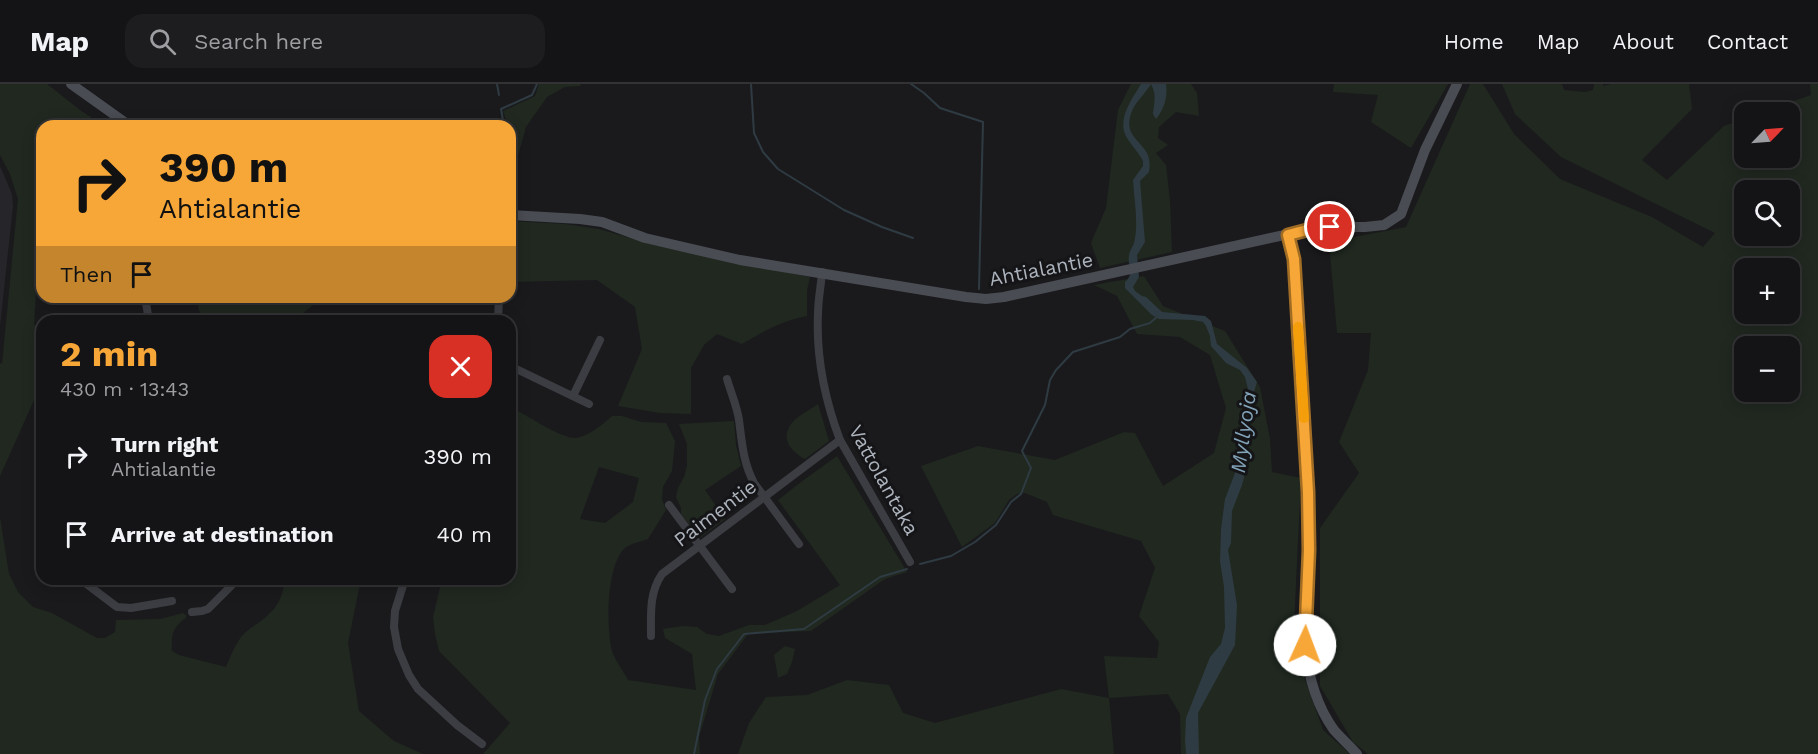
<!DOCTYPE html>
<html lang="en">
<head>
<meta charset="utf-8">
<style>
	body { margin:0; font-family:"Work Sans",sans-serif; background:#1d1d1f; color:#f1f3f6; height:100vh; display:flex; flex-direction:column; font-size:22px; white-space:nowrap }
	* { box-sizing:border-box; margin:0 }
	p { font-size:20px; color:#9d9ea1 }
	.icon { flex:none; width:33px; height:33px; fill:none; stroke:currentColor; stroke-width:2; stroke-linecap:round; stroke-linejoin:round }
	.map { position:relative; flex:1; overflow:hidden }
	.sheet { position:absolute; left:36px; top:231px; width:480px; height:270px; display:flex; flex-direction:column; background:#141416; border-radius:18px; box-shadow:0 3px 15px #0003,0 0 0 2px #333335 }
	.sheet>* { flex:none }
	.top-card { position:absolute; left:36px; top:36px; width:480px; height:183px; border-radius:18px; box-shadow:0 3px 15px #0003,0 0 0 2px #333335; background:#f7a738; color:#111; overflow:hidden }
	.needle { width:39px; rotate:65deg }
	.controls { position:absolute; left:1734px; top:18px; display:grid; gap:12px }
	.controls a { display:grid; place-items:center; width:66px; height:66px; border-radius:12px; background:#141416; box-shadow:0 3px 15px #0003,0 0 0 2px #333335; font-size:30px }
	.pin { position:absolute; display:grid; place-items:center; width:51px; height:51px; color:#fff; margin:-26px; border:3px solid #fff; border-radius:50%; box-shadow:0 2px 6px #0007 }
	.me { position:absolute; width:66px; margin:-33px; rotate:2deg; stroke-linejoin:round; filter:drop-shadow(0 0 4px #0008) }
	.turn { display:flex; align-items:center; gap:21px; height:126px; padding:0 24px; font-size:27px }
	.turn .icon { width:78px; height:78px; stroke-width:2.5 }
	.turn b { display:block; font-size:42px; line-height:51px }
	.then { display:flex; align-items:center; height:57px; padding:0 24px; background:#0003; gap:12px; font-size:22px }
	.round { display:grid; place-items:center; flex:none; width:63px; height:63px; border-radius:18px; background:#1d1d1f }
	.overview { display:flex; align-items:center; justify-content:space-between; height:102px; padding:0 24px }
	h1 { font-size:36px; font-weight:700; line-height:45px; color:#f7a738 }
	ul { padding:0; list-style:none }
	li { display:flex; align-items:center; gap:18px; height:78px; padding:0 24px }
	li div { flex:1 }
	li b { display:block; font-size:22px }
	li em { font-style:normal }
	header { display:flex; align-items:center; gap:36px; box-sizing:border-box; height:84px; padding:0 30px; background:#141416; border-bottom:2px solid #333335 }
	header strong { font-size:28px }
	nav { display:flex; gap:33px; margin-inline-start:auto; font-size:21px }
	.search { width:420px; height:54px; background:#1d1d1f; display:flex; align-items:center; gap:15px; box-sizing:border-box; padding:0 21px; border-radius:18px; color:#9d9ea1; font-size:22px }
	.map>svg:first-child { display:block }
	.built { fill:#26262a }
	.green { fill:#202820; fill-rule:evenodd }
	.water { fill:#2f3b42 }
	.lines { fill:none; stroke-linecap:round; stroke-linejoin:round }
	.stream { stroke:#2f3b42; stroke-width:2 }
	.street { stroke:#3b3d42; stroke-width:8 }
	.secondary { stroke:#494c52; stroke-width:10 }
	.route-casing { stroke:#a16d24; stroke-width:15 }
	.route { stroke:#f7a738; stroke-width:10 }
	.slow { stroke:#f59e0b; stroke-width:10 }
	.labels { text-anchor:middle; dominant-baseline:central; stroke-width:6; stroke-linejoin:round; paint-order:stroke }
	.street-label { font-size:20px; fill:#acb3bc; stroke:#151518 }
	.water-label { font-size:21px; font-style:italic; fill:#83a3b8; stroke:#151518 }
</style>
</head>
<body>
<header>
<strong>Map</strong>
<div class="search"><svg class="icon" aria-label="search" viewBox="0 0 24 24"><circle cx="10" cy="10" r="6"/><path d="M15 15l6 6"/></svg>Search here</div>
<nav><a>Home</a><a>Map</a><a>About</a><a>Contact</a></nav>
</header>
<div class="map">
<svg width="1818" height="670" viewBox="0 0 1818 670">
	<rect width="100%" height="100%" fill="#1a1a1d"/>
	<polygon class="built" points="0,82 12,110 13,122 0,242"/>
	<g class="green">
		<polygon points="0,0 47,0 80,26 104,42 42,42 42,109 34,241 42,242 42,303 35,314 0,392 0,279 2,280 18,115 10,90 0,71"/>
		<polygon points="539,0 580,0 581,2 565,3 547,13 526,43 518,72 510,71 510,42 508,42 503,27 535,12"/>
		<polygon points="1131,0 1191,0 1197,9 1199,32 1176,28 1159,43 1158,54 1168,61 1156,69 1166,81 1170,117 1172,168 1100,184 1091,159 1106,124 1118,26"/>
		<polygon points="1334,0 1448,0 1411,64 1371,38 1378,11 1333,8"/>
		<path d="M 1470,0 L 1483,0 L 1514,50 L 1560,95 L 1652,133 L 1703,163 L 1715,149 L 1561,73 L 1515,30 L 1502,0 L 1562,0 L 1564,6 L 1585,8 L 1593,6 L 1594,0 L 1603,0 L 1603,2 L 1611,0 L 1689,0 L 1692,25 L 1642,76 L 1667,96 L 1724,42 L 1744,35 L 1744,74 L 1790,74 L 1790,28 L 1762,28 L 1811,11 L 1810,0 L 1818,0 L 1818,670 L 1368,670 L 1353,658 L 1320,602 L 1320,444 L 1359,389 L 1339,358 L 1368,286 L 1371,249 L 1337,249 L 1329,158 L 1406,143 ZM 1744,106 L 1790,106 L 1790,152 L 1744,152 ZM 1744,184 L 1790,184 L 1790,230 L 1744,230 ZM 1744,262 L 1790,262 L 1790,308 L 1744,308 Z"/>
		<path d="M 510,137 L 565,140 L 599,145 L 654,161 L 810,193 L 807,206 L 807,232 C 783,236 762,248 742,260 L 717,250 L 704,261 L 691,284 L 691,330 L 660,329 L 618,322 L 642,265 L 635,223 L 597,196 L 510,198 Z"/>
		<polygon points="1144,192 1163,222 1225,247 1260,303 1270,355 1272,388 1301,394 1293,562 1323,646 1350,670 1181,670 1180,630 1168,610 1109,614 1114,670 738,670 749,639 766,613 807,611 847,596 889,601 903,629 935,639 1061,605 1109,614 1104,572 1157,574 1159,558 1139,532 1155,484 1141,457 1053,431 1047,418 1025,409 1017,410 1009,416 995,439 962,463 921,382 978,362 1055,376 1124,348 1135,349 1163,402 1214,369 1226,324 1210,271 1180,253 1137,250 1117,212 1094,201"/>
		<polygon points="196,213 329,213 313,221 293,237 205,237 199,226"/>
		<path d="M 818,320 L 829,357 L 805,375 C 792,368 780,356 791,340 C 797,332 810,326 818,320 Z"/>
		<path d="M 518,327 C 531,334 561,354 575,354 C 588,353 603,340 612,332 L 622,332 L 641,338 L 666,339 L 675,357 L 672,387 L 663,403 L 662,415 L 666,426 L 648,455 C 641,458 632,459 626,463 C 606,479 606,544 612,567 C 615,576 623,587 628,596 L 696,606 L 692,570 L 665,554 L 663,545 L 682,542 L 697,543 L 707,550 L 719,552 L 749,541 L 765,541 L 797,527 L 840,501 L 778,416 L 805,395 L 837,372 L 907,488 L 885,495 L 811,547 L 748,550 L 718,590 L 699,653 L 700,670 L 483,670 L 510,639 L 439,567 L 435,550 L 433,533 L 442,495 L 510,495 L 510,343 ZM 599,383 L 639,394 L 633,418 L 605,439 L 580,435 Z"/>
		<polygon points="734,337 736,361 741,382 705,406 725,435 700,454 681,430 681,424 676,413 678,404 684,393 687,382 687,360 679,340"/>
		<path d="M 0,433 L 9,490 L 18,508 L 33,523 L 52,529 L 97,554 L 105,554 L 115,548 L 116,536 L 160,535 L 183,529 L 186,531 L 186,534 C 172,543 171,552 172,567 L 179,571 L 226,583 C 230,573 234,563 241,553 C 249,543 261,539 270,529 C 279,521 285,506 284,495 L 361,495 L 348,559 L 359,627 L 394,657 L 423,670 L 0,670 Z"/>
		<polygon points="785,562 795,565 792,578 787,590 778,594 774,571"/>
	</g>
	<path class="water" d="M 1141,0 L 1166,0 C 1168,12 1164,26 1156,35 L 1153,30 C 1154,18 1157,11 1151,0 C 1146,9 1136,17 1132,27 C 1123,50 1138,54 1147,69 C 1150,75 1150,82 1149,88 L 1140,97 L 1145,158 L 1137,171 L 1139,193 L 1133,203 L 1135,207 L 1142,212 L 1146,213 L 1162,228 L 1205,232 L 1211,237 L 1217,260 L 1247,284 L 1257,298 L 1249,324 L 1246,341 L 1248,378 L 1242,401 L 1232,427 L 1231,459 L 1228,466 L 1237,521 L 1235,561 L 1198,629 L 1199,670 L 1186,670 L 1185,656 L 1186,634 L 1210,573 L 1221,560 L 1225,544 L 1224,503 L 1220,477 L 1221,445 L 1225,415 L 1240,376 L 1240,338 L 1243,319 L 1248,305 L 1245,293 L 1240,286 L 1226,279 L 1211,262 L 1210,252 L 1206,242 L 1203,238 L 1193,236 L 1159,235 L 1152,231 L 1125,204 L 1125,198 C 1135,190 1127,182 1129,172 C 1129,167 1133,163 1134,159 C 1139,139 1134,116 1133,96 L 1143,82 L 1143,77 C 1139,69 1132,62 1127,54 C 1116,36 1132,15 1141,0 Z"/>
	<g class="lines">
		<g class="stream">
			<polyline points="497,0 499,11"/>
			<polyline points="751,0 754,49 763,68 778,85 844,126 882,143 913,154"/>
			<polyline points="911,0 924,9 940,24 983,38 979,205"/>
			<polyline points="504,42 501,25 532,11 537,0"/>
			<polyline points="920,480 951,472 975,458 996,441 1011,418 1021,410 1031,384 1022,367 1045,321 1050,296 1056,286 1073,268 1120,253 1130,245 1150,239 1158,232"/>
			<polyline points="694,670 705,616 717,585 744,550 804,545 880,493 907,485"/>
		</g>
		<g class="street">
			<path d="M 822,188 C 821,202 818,216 818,230 C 816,273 825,316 840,356 L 910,478"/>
			<polyline points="145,213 149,237"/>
			<polyline points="498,237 499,213"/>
			<polyline points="510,282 589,320"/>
			<path d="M 727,295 C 731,309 737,322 739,336 C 742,359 743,378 754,399 L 799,460"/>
			<polyline points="573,312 600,256"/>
			<polyline points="669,421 732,505"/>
			<polyline points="80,495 117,523 131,524 172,517"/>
			<polyline points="405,495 395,527 394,543 398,565 409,591 418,605 457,641 482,660"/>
			<polyline points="192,528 202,527 208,525 238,495"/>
			<path d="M 651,552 C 651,530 649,509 662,490 L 840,356"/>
		</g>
		<g class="secondary">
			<polyline points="71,0 130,42"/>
			<polyline points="510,131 580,135 602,138 645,154 740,176 966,213 986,215 1004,213 1307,146 1330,143 1365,143 1384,141 1401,130 1425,66 1457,0"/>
			<path d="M 1288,151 L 1294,175 L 1307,389 L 1309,466 L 1305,561 C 1308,591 1316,621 1334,646 C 1341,654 1350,662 1357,670"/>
		</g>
	</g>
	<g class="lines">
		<g class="route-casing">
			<polyline id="route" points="1305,561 1309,466 1308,408 1294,175 1288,151 1307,146 1330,143"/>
		</g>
		<use href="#route" class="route"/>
		<polyline class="slow" points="1298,243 1304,334"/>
	</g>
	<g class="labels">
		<g class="street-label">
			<text transform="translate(1041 185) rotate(-11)">Ahtialantie</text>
			<text transform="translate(884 396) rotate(61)">Vattolantaka</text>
			<text transform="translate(715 429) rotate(-37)">Paimentie</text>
		</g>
		<g class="water-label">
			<text transform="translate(1243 348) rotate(-82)">Myllyoja</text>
		</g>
	</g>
</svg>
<div class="controls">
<a><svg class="needle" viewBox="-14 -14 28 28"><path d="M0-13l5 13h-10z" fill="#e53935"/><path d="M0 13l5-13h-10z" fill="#9d9ea1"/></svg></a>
<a><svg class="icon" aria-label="search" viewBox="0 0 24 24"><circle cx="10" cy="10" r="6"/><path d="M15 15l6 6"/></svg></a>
<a>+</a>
<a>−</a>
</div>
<div class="pin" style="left:1330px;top:143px;background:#d93025"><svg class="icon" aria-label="arrive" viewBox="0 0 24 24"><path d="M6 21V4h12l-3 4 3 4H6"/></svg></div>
<svg class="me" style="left:1305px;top:561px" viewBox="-20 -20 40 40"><circle r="19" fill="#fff"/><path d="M0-13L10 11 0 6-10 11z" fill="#f7a738"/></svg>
<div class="top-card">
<div class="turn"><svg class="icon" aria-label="right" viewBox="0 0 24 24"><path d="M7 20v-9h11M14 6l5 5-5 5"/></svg><div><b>390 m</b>Ahtialantie</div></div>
<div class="then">Then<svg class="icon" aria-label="arrive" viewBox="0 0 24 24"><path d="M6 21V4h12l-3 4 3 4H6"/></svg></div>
</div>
<section class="sheet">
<div class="overview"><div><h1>2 min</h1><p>430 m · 13:43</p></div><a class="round" style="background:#d93025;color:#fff"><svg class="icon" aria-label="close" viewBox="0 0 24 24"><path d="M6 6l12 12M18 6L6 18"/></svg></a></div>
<ul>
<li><svg class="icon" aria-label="right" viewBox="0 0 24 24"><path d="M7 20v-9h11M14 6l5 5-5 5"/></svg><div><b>Turn right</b><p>Ahtialantie</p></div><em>390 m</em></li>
<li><svg class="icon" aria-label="arrive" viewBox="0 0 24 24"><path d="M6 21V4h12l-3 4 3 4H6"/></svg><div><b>Arrive at destination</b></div><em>40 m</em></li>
</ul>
</section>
</div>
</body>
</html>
